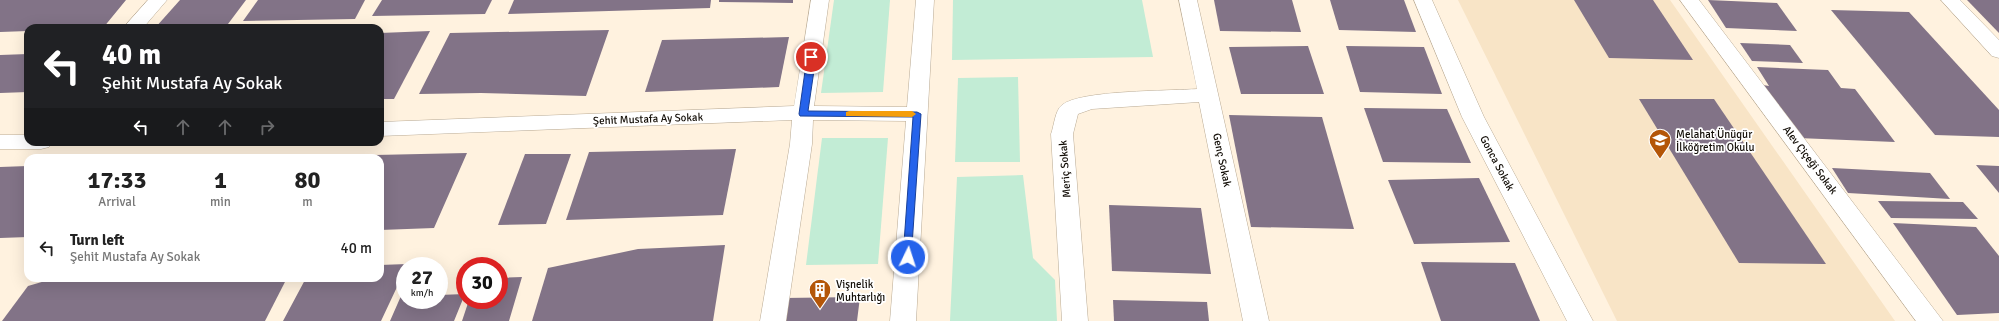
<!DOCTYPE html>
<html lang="en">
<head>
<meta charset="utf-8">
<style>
	body { margin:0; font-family:Signika,sans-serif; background:#f6f6f6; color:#222; height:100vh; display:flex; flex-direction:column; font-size:15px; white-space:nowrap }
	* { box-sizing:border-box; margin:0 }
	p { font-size:13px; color:#767676 }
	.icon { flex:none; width:22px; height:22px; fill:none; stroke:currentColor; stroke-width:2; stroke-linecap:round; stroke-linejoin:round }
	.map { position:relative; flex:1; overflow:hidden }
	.sheet { position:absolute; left:24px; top:154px; width:360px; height:128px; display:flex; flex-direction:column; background:#fff; border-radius:12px; box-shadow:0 4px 16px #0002 }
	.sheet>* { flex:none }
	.top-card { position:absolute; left:24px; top:24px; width:360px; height:122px; border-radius:12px; box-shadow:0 4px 16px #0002; background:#202124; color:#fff; overflow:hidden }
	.speed { position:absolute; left:396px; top:257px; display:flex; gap:8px; font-size:20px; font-weight:700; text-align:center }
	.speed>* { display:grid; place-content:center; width:52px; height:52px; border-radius:50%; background:#fff; box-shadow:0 4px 16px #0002; line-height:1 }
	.speed small { font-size:10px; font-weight:400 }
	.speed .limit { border:6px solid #d22; background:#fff; color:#111 }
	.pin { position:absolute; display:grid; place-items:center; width:34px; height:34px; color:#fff; margin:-17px; border:2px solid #fff; border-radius:50%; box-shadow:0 1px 4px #0007 }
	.me { position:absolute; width:44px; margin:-22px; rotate:4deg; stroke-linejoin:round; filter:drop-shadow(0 0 3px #0008) }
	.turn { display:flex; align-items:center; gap:14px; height:84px; padding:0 12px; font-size:18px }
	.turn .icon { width:52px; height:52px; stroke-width:2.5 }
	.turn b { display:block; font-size:28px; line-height:34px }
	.lanes { display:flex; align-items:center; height:38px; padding:0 12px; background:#0003; justify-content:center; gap:20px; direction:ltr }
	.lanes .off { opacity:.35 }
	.eta { display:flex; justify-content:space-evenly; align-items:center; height:68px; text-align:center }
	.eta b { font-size:24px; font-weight:700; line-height:28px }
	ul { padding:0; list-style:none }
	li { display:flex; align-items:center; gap:12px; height:52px; padding:0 12px }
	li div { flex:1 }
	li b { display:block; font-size:15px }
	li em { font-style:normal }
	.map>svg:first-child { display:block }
	.built { fill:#f8e4c6 }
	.green { fill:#c2ecd5 }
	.building { fill:#827387 }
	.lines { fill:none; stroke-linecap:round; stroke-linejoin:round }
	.minor-casing { stroke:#b9aa94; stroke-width:1 }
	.minor { fill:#fff; fill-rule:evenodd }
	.route { fill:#2563eb; stroke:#184099 }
	.slow { fill:#f59e0b }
	.labels { text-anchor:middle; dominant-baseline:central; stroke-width:3.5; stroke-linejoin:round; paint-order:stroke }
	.street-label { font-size:11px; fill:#110c05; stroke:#fff }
	.poi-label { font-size:11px; fill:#110c05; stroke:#fff; text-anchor:start }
</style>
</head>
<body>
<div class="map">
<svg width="1999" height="321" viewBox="0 0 1999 321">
	<rect width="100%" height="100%" fill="#fff2df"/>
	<polygon class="built" points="1458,0 1670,0 1895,321 1617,321"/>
	<g class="green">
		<polygon points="834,0 890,0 883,92 821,93"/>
		<polygon points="953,0 1142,0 1153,57 952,60"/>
		<polygon points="1018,77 1020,162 955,162 958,78"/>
		<polygon points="822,138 888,138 878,264 806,265"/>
		<polygon points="1023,175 1033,258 1055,280 1057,321 950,321 957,177"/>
	</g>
	<g class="building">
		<polygon points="0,0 126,0 103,28 28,28 28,31 0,32"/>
		<polygon points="180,0 246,0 225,28 155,28"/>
		<polygon points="258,0 365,0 355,19 243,21"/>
		<polygon points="382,0 492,0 485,14 372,16"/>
		<polygon points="514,0 711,0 710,8 508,14"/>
		<polygon points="719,0 793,0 793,3 719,2"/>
		<polygon points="1214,0 1292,0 1301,32 1220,31"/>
		<polygon points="1330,0 1404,0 1416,32 1339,30"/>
		<polygon points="1574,0 1653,0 1693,60 1609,58"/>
		<polygon points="1708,0 1777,3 1797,31 1726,28"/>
		<polygon points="1967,0 1999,0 1999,33"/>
		<polygon points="1831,10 1909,12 1999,110 1999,137 1935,135"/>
		<polygon points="609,30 586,96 481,93 419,94 450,33"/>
		<polygon points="430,31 394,99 380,99 380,33"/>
		<polygon points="789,37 779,87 645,92 662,40"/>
		<polygon points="1740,43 1790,45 1803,63 1752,61"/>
		<polygon points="1308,46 1324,94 1241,94 1229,47"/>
		<polygon points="1346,46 1424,47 1442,94 1360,92"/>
		<polygon points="28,54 28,92 0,93 0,55"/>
		<polygon points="1757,67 1828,70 1841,88 1855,89 1895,142 1798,138 1763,85 1769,86"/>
		<polygon points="1639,99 1714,99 1826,264 1739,263"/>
		<polygon points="1364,108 1447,109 1471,163 1383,162"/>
		<polygon points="1229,115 1322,117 1354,229 1251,227"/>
		<polygon points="736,149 723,215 566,220 589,152"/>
		<polygon points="467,153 434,228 380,230 380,158 373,158 375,155"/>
		<polygon points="525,154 571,154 546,224 498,225"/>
		<polygon points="1976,165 1999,166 1999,193"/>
		<polygon points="28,166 28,237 0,238 0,167"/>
		<polygon points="1832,168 1930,173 1950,199 1848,193"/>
		<polygon points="1479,178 1510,242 1414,244 1388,180"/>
		<polygon points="1878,201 1963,202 1978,219 1891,218"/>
		<polygon points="1109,205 1201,208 1211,274 1112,271"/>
		<polygon points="1893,223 1976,227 1999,256 1999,313 1957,315"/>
		<polygon points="725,245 713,321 532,321 548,268 638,249"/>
		<polygon points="1421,262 1515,263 1540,321 1441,321"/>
		<polygon points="407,264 405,266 405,270 381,321 283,321 306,278 380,278 380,265"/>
		<polygon points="522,277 509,321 462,321 469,300 499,300 499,278"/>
		<polygon points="71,278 287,278 265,321 2,321 28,286 52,279"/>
		<polygon points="465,294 454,321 390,321 401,296 405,296 405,300 439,300 439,295"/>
		<polygon points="860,297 857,321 780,321 783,298"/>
		<polygon points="1113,300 1207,302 1209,321 1114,321"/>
	</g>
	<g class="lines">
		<g class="minor-casing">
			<g id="minor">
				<polygon points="148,0 167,0 143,28 123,28"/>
				<polygon points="811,0 829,0 814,106 907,107 916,0 934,0 916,321 890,321 906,121 813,120 812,144 786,321 760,321 790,144 792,120 380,136 380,122 794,106"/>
				<path d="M 1179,0 L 1197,0 L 1269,321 L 1243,321 L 1199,102 L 1092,109 L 1078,114 L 1073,134 L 1088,321 L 1062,321 L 1051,134 C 1054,126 1055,110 1062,105 C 1080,90 1169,91 1197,89 Z"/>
				<polygon points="1414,0 1432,0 1484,117 1593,321 1567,321 1462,117"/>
				<polygon points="1680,0 1699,0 1943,321 1916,321"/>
				<polygon points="1941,0 1960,0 1999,40 1999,58 1992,56"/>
				<polygon points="0,135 28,135 28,142 52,142 49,147 41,149 0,149"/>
			</g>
		</g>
		<use href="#minor" class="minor"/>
	</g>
	<polygon class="route" points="811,54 816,57 808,111 917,112 921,114 911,260 904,260 903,257 913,117 800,116 799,114 807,57"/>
	<polygon class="slow" points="849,111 912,111 916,114 912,117 846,116 846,112"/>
	<defs>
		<g id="school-pin" transform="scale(1.15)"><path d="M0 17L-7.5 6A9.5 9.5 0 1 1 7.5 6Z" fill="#b45608" stroke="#fff"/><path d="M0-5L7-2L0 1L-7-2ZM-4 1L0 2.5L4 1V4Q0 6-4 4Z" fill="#fff"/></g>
		<g id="building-pin" transform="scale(1.15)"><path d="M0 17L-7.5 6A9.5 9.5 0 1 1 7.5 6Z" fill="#b45608" stroke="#fff"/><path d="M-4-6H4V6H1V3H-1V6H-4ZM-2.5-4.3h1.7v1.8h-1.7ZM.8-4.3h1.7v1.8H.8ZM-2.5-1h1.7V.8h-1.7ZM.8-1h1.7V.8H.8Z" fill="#fff"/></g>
	</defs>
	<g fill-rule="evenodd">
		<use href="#school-pin" x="1660" y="140"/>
		<use href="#building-pin" x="820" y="290"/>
	</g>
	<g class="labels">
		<g class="street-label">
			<text transform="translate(648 119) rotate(-2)">Şehit Mustafa Ay Sokak</text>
			<text transform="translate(1222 160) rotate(78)">Genç Sokak</text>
			<text transform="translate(1810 160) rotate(53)">Alev Çiçeği Sokak</text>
			<text transform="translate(1497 163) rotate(62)">Gonca Sokak</text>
			<text transform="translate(1065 169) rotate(-94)">Meriç Sokak</text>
		</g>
		<g class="poi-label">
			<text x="1676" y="134">Melahat Ünügür<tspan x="1676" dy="13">İlköğretim Okulu</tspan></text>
			<text x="836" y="284">Vişnelik<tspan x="836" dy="13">Muhtarlığı</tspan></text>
		</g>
	</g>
</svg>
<div class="speed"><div>27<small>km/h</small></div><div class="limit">30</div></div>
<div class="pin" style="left:811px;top:57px;background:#d93025"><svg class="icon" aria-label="arrive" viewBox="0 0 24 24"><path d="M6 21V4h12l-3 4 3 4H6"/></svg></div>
<svg class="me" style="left:908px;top:257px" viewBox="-20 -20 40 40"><circle r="17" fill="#2563eb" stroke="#fff" stroke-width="3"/><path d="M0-11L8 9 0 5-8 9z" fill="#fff"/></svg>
<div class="top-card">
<div class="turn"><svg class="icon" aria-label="left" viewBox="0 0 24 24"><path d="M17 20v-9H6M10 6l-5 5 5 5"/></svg><div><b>40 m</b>Şehit Mustafa Ay Sokak</div></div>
<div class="lanes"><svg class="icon" aria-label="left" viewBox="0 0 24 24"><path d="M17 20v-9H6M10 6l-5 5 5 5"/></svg><svg class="icon off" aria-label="ahead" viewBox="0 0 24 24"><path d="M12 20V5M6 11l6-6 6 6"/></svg><svg class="icon off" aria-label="ahead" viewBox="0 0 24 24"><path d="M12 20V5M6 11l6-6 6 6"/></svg><svg class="icon off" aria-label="right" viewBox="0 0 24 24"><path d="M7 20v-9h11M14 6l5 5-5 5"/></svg></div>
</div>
<section class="sheet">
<div class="eta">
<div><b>17:33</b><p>Arrival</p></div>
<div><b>1</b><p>min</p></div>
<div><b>80</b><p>m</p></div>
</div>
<ul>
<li><svg class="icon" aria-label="left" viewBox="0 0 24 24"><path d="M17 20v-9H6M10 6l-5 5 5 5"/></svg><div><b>Turn left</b><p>Şehit Mustafa Ay Sokak</p></div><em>40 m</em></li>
</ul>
</section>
</div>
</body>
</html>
